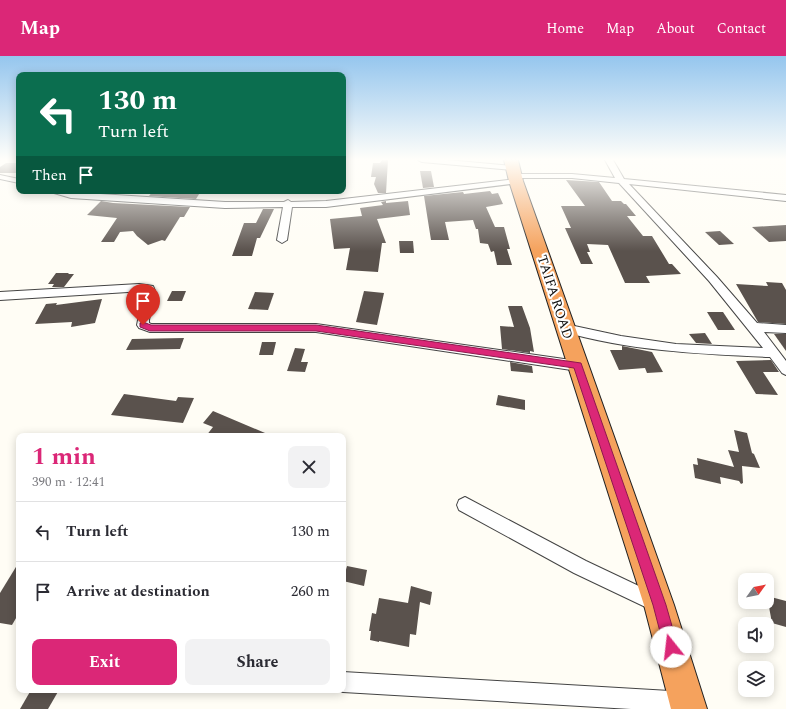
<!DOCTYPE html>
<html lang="en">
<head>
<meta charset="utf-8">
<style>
	body { margin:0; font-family:Spectral,serif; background:#f2f2f3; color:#2b2b33; height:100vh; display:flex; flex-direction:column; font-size:15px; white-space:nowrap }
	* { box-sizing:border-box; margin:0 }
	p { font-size:13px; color:#7c7c81 }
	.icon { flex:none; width:22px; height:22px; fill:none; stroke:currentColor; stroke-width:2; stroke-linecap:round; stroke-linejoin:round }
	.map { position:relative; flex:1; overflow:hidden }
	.drawer { position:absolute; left:16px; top:377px; width:330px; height:260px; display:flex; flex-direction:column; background:#fff; border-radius:8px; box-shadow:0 2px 10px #0003 }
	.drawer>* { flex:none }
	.banner { position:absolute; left:16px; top:16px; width:330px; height:122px; border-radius:8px; box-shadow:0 2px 10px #0003; background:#0b6e4f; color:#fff; overflow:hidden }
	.needle { width:26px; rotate:57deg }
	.buttons { position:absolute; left:738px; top:517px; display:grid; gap:8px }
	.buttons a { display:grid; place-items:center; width:36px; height:36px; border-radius:8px; background:#fff; box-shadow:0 2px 10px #0003; font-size:20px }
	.pin { position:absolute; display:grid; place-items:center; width:34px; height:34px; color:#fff; margin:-41px -17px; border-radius:50% 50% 50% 0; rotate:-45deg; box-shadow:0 0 4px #0007 }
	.pin .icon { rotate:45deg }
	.me { position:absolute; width:44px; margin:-22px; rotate:344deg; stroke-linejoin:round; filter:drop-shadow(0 0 3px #0008) }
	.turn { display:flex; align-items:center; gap:14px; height:84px; padding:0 16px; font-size:18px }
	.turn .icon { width:52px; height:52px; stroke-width:2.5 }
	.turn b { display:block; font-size:28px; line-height:34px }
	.then { display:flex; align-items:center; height:38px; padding:0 16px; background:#0003; gap:8px; font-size:15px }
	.round { display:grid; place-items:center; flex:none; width:42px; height:42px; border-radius:8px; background:#f2f2f3 }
	.overview { display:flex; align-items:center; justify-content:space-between; height:68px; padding:0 16px }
	h1 { font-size:24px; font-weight:700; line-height:30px; color:#db2777 }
	.primary-button { display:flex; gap:8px; margin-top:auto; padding:8px 16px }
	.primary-button a { flex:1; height:46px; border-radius:8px; background:#db2777; color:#fff; font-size:16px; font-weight:700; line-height:46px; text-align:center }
	.primary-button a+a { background:#f2f2f3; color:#2b2b33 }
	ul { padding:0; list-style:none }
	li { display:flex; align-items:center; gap:12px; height:60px; padding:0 16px; border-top:1px solid #e1e1e2 }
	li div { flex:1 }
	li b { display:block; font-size:15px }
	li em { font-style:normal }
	header { display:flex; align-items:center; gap:24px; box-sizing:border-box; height:56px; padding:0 20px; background:#db2777; color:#fff }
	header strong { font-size:19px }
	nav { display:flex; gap:22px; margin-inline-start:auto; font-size:14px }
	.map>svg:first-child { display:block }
	.building { fill:#5a524d }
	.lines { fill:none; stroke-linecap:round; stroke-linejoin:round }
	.street-casing { stroke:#444; stroke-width:2 }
	.highway-casing { stroke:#222; stroke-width:2 }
	.street { fill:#fff; fill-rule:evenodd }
	.highway { fill:#f5a25d; fill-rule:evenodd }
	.route { fill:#db2777; stroke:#8e194d }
	.labels { text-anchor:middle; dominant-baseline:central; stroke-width:4; stroke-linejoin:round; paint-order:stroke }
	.street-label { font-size:14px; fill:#111; stroke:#fff }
</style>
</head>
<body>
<header>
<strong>Map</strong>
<nav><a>Home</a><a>Map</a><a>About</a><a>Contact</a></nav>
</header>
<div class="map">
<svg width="786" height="653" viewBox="0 0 786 653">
	<rect width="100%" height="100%" fill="#fffdf5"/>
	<g class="building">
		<polygon points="382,104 388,104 386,137 378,137 374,128 376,121 371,121 373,107 380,107"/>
		<polygon points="6,107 19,107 19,114 16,117 0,117 0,111"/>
		<polygon points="420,115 431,115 434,131 423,132"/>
		<polygon points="566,124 599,126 612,145 621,145 624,148 626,148 636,160 627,160 643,180 652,180 669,208 672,208 681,218 646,220 650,227 625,227 608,189 587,188 590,196 587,196 593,208 581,208 565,172 571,172 561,150 585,150"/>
		<polygon points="153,135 201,135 196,143 149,140"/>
		<polygon points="490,135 492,138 498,137 503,148 486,151 495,171 504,171 510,193 507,193 512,209 497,209 494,195 491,196 488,188 480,187 478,173 476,173 473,164 445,166 449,184 431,184 424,140 463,136 464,138"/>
		<polygon points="101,145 113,147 190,151 184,161 180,161 165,185 162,184 148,189 137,180 133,175 120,176 114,186 101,186 117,162 87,159"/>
		<polygon points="386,145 386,147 408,145 410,159 377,163 386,187 382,187 378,216 346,214 350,192 334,193 330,163 362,160 360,152 383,149 381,146"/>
		<polygon points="263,153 274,153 260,182 257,182 252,200 232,200 244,167 256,167"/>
		<polygon points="786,169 786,185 769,186 752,171"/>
		<polygon points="720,175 734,188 719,189 705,176"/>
		<polygon points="399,185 413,185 414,197 400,197"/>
		<polygon points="56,217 69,217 68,218 74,218 64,231 52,231 54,228 48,228"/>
		<polygon points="766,226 782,227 786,234 786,268 758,266 736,228 768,230"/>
		<polygon points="172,235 186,235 182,245 167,245"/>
		<polygon points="364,235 384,237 377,269 356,266"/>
		<polygon points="255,236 274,237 268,254 248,253"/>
		<polygon points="102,243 95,267 71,271 72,266 35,268 46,248 57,247 56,249"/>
		<polygon points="508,250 522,250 530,272 534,296 530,295 530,297 502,293 500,270 514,271"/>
		<polygon points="707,256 723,256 735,274 718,274"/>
		<polygon points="705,277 712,288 696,287 689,278"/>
		<polygon points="774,278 786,278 786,295"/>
		<polygon points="184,282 180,293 126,294 132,283"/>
		<polygon points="262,286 276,286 273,299 259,299"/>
		<polygon points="622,290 652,296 663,316 647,317 645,312 619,314 610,294 622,294"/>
		<polygon points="295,292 305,293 301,306 308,306 305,316 287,315"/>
		<polygon points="771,304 779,316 763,316 778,339 756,338 736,305"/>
		<polygon points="510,306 532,310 533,317 511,315"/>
		<polygon points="124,338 176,345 178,341 194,342 183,367 111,359"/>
		<polygon points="498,339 525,344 525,354 496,349"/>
		<polygon points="213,355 272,380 206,380 213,371 203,367"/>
		<polygon points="734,374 747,377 752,397 754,398 760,412 742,410 743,427 741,428 739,425 720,421 721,428 695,422 693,408 698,409 697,402 734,411 728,394 739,396"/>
		<polygon points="19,506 19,557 12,569 0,567 0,537"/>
		<polygon points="347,510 367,514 364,530 343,525"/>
		<polygon points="411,530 432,536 430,549 420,546 416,579 410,578 409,591 379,585 379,586 370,584 371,575 369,575 372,557 376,558 379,542 408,547"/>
		<polygon points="767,540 786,545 786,571 772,567"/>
		<polygon points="31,634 59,634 48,653 20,653"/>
	</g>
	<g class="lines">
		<g class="street-casing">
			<g id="street">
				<polygon points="418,104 447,104 514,110 518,112 514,114 422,106"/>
				<path d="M 605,104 L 613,104 L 624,123 L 786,139 L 786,145 L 629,128 L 717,221 L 757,267 L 786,269 L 786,277 L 764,276 L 786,305 L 786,319 L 782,317 L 770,301 C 700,298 629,295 561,275 L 559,272 L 561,269 L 565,268 L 621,280 L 676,288 L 763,292 L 709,225 L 619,127 L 572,122 L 516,122 L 512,120 L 516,118 L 572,118 L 615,122 Z"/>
				<polygon points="0,119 19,123 19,127 0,123"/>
				<polygon points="516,123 520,125 519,127 326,151 292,151 287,184 282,187 277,184 283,151 225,152 71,142 54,137 53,135 225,146 284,146 288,144 291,146 326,145"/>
				<path d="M 139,228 L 153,230 C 159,240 151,253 149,264 L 149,267 L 151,268 L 316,268 L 578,305 L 582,307 L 584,310 L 582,313 L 578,315 L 316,276 L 150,276 L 139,272 L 137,269 L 144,235 L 0,244 L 0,236 Z"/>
				<polygon points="465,441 586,505 662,541 665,547 662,553 656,556 574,517 459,454 457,449 459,444"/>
				<polygon points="343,616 687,636 694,639 697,646 694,653 631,653 343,636 338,634 343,634"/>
			</g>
		</g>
		<g class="highway-casing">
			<polygon id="highway" points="504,104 518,104 523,125 674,549 707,653 671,653 644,549 509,125"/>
		</g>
		<use href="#street" class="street"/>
		<use href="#highway" class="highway"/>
	</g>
	<linearGradient id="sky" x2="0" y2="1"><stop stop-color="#95c6ee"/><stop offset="0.53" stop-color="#fffefa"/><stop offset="1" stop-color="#fffefa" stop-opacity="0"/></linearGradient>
	<rect width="786" height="195" fill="url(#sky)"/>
	<polygon class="route" points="143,266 151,269 316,269 581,307 666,549 678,591 676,595 671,597 666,595 664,591 653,549 574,312 316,275 150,275 140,271 140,267"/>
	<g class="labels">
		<g class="street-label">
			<text transform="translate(555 241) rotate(72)">TAIFA ROAD</text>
		</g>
	</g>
</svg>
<div class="buttons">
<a><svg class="needle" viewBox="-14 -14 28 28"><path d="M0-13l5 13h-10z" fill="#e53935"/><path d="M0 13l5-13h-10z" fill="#7c7c81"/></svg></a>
<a><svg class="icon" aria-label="sound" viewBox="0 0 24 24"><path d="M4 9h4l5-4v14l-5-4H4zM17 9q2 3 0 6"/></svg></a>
<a><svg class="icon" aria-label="layers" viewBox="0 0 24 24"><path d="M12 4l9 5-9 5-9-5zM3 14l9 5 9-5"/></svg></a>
</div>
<div class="pin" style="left:143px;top:269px;background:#d93025"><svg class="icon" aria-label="arrive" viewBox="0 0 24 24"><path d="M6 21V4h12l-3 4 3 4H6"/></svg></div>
<svg class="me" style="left:671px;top:591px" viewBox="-20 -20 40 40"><circle r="19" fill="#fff"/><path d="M0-13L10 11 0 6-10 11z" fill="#db2777"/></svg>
<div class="banner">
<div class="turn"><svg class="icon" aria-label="left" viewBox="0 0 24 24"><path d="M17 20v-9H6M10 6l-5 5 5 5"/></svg><div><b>130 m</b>Turn left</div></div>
<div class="then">Then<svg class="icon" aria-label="arrive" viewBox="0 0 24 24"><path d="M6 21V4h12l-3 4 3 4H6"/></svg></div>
</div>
<section class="drawer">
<div class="overview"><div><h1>1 min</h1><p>390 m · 12:41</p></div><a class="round"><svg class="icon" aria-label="close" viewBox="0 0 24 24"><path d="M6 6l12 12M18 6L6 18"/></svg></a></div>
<ul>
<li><svg class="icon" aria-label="left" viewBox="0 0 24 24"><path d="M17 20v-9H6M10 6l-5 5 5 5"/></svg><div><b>Turn left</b></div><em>130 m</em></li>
<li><svg class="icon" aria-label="arrive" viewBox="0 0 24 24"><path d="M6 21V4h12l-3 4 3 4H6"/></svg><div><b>Arrive at destination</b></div><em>260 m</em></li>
</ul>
<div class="primary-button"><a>Exit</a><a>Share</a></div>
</section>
</div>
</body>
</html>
